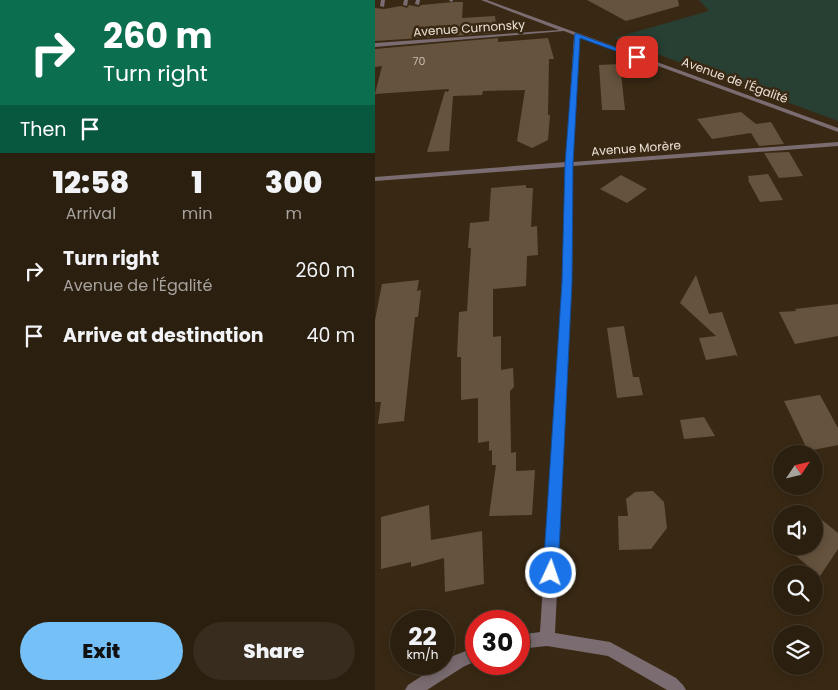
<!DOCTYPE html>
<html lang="en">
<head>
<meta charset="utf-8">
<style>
	body { margin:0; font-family:Poppins,sans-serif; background:#372c1d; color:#f1f3f6; height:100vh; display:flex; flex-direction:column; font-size:19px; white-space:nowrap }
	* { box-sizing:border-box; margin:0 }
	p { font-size:16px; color:#a6a29e }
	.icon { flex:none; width:28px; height:28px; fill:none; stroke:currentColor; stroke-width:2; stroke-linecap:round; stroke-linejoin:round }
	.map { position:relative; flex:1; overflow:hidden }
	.panel { display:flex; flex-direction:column; background:#2b1f0f; width:375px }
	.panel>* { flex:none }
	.banner { background:#0b6e4f; color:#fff; overflow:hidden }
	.needle { width:32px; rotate:55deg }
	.tools { position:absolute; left:398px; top:445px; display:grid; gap:10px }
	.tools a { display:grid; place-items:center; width:50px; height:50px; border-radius:50%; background:#2b1f0f; box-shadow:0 2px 12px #0003,0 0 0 1px #473d2f; font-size:25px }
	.speed { position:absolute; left:15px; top:610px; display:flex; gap:10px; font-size:25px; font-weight:700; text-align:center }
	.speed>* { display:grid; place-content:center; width:65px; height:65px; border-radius:50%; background:#2b1f0f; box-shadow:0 2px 12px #0003,0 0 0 1px #473d2f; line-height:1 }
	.speed small { font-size:12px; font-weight:400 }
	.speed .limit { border:8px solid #d22; background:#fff; color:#111 }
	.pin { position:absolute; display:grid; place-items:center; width:42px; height:42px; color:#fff; margin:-21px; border-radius:10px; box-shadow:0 2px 8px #0006 }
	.me { position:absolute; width:55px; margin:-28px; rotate:3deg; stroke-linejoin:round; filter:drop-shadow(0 0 4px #0008) }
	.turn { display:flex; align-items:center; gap:18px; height:105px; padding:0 20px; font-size:22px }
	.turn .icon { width:65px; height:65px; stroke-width:2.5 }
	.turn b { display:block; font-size:35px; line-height:42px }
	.then { display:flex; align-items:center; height:48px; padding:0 20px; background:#0003; gap:10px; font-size:19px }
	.eta { display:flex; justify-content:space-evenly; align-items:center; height:85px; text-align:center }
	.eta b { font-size:30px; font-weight:800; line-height:35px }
	.button { display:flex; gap:10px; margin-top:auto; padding:10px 20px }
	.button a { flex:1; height:58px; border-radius:30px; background:#75c0f6; color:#111; font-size:20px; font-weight:800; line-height:58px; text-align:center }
	.button a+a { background:#372c1d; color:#f1f3f6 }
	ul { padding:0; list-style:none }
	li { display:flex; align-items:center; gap:15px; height:65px; padding:0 20px }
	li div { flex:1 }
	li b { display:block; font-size:19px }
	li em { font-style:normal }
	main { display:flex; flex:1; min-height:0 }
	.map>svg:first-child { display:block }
	.green { fill:#284034 }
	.building { fill:#65533d }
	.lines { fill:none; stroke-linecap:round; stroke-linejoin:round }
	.service { fill:#7a6c70; fill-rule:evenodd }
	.minor { fill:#7a6c70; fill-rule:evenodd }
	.route { fill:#1a73e8; stroke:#114b97 }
	.labels { text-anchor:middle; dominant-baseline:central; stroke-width:5; stroke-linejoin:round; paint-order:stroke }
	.far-number-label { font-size:11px; fill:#cabeaf }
	.far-street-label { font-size:12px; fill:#ece1d5; stroke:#392914 }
</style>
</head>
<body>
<main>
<section class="panel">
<div class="banner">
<div class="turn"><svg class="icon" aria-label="right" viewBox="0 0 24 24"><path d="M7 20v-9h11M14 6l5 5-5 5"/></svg><div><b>260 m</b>Turn right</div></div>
<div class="then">Then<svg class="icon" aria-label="arrive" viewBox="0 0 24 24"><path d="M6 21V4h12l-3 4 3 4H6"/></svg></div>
</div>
<div class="eta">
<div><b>12:58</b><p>Arrival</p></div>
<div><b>1</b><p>min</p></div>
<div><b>300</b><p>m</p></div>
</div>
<ul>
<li><svg class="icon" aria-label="right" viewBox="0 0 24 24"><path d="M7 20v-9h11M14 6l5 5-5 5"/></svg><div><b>Turn right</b><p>Avenue de l'Égalité</p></div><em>260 m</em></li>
<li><svg class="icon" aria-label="arrive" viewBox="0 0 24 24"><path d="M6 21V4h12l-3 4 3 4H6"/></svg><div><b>Arrive at destination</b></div><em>40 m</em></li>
</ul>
<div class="button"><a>Exit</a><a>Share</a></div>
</section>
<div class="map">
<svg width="463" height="690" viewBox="0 0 463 690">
	<rect width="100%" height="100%" fill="#392914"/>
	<polygon class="green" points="324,0 463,0 463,121 239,38 334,11"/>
	<g class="building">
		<polygon points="212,0 303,0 304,6 251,21"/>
		<polygon points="79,2 88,2 87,18 120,16 122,33 0,41 0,8 9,9 26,6 32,8 34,5 44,7 46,5"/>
		<polygon points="123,38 123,42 173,38 179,59 174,59 173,115 175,115 173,140 157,148 142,141 150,90 108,91 107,95 78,96 74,151 52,152 70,91 73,92 74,89 0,94 7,66 0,67 0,49"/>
		<polygon points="245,64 250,110 227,110 224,65"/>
		<polygon points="366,112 381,124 396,122 409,144 384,146 376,133 337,139 322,119"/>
		<polygon points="414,152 428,176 404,178 389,153"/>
		<polygon points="393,174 408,200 385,202 373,180 374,180 373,176"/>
		<polygon points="246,175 272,189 252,203 225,189"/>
		<polygon points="151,185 151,188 158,188 156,227 162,226 163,255 152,256 151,286 118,289 118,337 126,336 126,370 138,368 139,387 135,391 136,453 141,452 141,471 160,470 157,515 114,516 121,465 117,465 117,450 114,451 114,441 103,443 103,398 86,400 86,357 82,357 84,312 92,311 96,248 93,248 95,223 114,221 116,188"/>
		<polygon points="321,275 334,314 347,312 363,357 361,355 331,360 324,338 341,336 305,303"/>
		<polygon points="44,280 42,291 46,290 43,317 40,317 29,421 3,424 6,402 0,402 0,320 7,284"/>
		<polygon points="463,304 463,336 420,344 404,312 421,311 420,309"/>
		<polygon points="249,326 258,377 264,377 268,395 242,398 232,328"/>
		<polygon points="445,395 463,428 463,445 433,451 409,401"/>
		<polygon points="329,417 340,436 309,439 305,420"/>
		<polygon points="278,491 289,502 292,528 276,549 244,550 243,516 253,516 251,499 260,492"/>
		<polygon points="54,505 56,540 107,531 109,584 70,592 69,558 36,567 36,562 6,569 6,517"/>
		<polygon points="430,506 463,533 463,549 445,576 409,546 439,546 439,514 424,514"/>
	</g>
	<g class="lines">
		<g class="service">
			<polygon points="6,0 10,0 9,7 5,6"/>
			<polygon points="29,0 33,0 32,6 28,5"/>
			<polygon points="41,0 45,0 44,5 40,4"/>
			<polygon points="74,0 78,0 78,1 76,2"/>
		</g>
		<g class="minor">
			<polygon points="106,0 112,0 463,128 463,132 204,37 198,162 463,142 463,146 198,166 197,282 180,633 235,642 301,678 308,685 311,690 292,690 233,656 172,646 144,649 144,635 165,632 187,282 190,167 0,181 0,177 191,162 199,35 189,31 0,47 0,43 184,30"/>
			<polygon points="101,647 101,661 88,667 52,690 30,690 33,685 65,664 69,664 69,661 78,656"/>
		</g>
	</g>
	<polygon class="route" points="200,33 266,57 260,58 205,38 198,164 197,282 183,573 181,579 176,581 170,579 168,573 187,282 190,164"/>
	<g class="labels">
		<g class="far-number-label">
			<text x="44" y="61">70</text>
		</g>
		<g class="far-street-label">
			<text transform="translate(94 28) rotate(-4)">Avenue Curnonsky</text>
			<text transform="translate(360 80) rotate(20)">Avenue de l'Égalité</text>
			<text transform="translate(261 148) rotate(-4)">Avenue Morère</text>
		</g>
	</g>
</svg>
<div class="tools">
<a><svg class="needle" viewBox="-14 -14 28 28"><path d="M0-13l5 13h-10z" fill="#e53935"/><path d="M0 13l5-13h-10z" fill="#a6a29e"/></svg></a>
<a><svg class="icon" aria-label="sound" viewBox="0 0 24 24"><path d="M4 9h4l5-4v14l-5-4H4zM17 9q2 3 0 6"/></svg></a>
<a><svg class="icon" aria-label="search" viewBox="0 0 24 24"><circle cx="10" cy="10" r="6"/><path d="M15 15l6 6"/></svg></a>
<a><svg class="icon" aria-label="layers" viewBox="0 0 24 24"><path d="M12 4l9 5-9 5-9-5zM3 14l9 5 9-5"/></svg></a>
</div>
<div class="speed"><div>22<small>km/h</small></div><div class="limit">30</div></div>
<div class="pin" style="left:262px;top:57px;background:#d93025"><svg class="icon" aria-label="arrive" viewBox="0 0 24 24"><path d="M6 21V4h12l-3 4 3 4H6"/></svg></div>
<svg class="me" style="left:176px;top:573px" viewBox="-20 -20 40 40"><circle r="17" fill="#1a73e8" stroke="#fff" stroke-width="3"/><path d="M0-11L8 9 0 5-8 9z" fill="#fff"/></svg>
</div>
</main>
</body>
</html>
